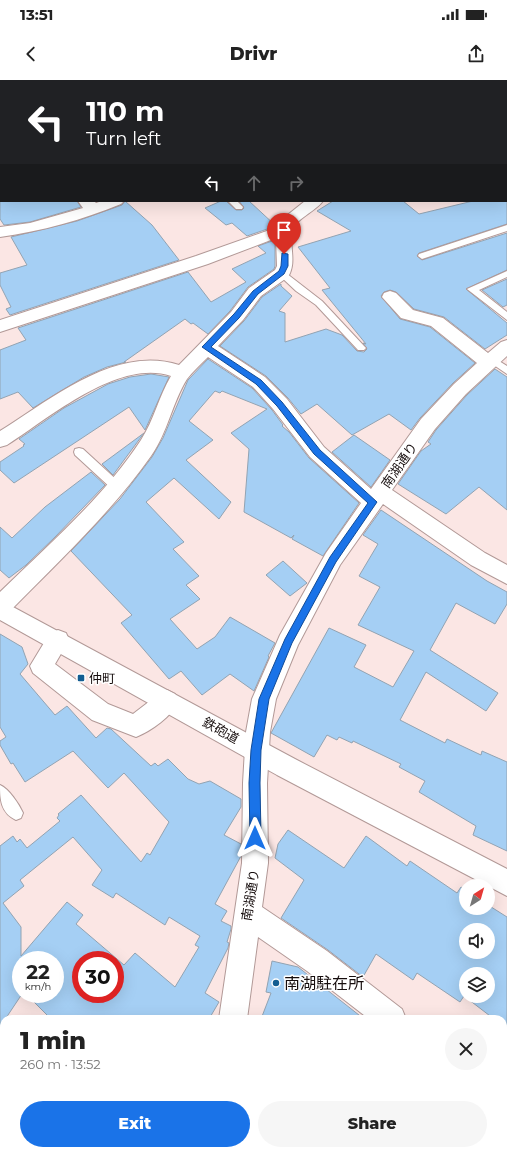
<!DOCTYPE html>
<meta charset="utf-8">
<style>
body{margin:0;font-family:Montserrat,"Noto Sans JP",sans-serif;background:#f6f6f6;color:#222;height:100vh;display:flex;flex-direction:column;font-size:15px;white-space:nowrap}
*{box-sizing:border-box;margin:0}
p{font-size:13px;color:#767676}
.icon{flex:none;width:22px;height:22px;fill:none;stroke:currentColor;stroke-width:2;stroke-linecap:round;stroke-linejoin:round}
.map{position:relative;flex:1;overflow:hidden}
.sheet{position:absolute;left:0px;top:935px;width:507px;height:140px;display:flex;flex-direction:column;background:#fff;border-radius:12px 12px 0 0;box-shadow:0 4px 16px #0002}
.sheet>*{flex:none}
.top-card{position:absolute;left:0px;top:0px;width:507px;height:122px;box-shadow:0 4px 16px #0002;background:#202124;color:#fff;overflow:hidden}
.needle{width:26px;rotate:37deg}
.tools{position:absolute;left:459px;top:799px;display:grid;gap:8px}
.tools a{display:grid;place-items:center;width:36px;height:36px;border-radius:50%;background:#fff;box-shadow:0 4px 16px #0002;font-size:20px}
.speed{position:absolute;left:12px;top:871px;display:flex;gap:8px;font-size:20px;font-weight:700;text-align:center}
.speed>*{display:grid;place-content:center;width:52px;height:52px;border-radius:50%;background:#fff;box-shadow:0 4px 16px #0002;line-height:1}
.speed small{font-size:10px;font-weight:400}
.speed .limit{border:6px solid #d22;background:#fff;color:#111}
.pin{position:absolute;display:grid;place-items:center;width:34px;height:34px;color:#fff;margin:-41px -17px;border-radius:50% 50% 50% 0;rotate:-45deg;box-shadow:0 0 4px #0007}
.pin .icon{rotate:45deg}
.me{position:absolute;width:44px;margin:-22px;rotate:0deg;stroke-linejoin:round;filter:drop-shadow(0 0 3px #0008)}
.turn{display:flex;align-items:center;gap:14px;height:84px;padding:0 20px;font-size:18px}
.turn .icon{width:52px;height:52px;stroke-width:2.5}
.turn b{display:block;font-size:28px;line-height:34px}
.lanes{display:flex;align-items:center;height:38px;padding:0 20px;background:#0003;justify-content:center;gap:20px;direction:ltr}
.lanes .off{opacity:.35}
.round{display:grid;place-items:center;flex:none;width:42px;height:42px;border-radius:21px;background:#f6f6f6}
.summary{display:flex;align-items:center;justify-content:space-between;height:68px;padding:0 20px}
h1{font-size:24px;font-weight:800;line-height:30px}
.action{display:flex;gap:8px;margin-top:auto;padding:8px 20px}
.action a{flex:1;height:46px;border-radius:24px;background:#1a73e8;color:#fff;font-size:16px;font-weight:800;line-height:46px;text-align:center}
.action a+a{background:#f6f6f6;color:#222}
.status{display:flex;justify-content:space-between;align-items:center;height:28px;padding:0 20px;background:#fff;direction:ltr}
.status svg{height:11px;fill:currentColor}
header{display:flex;justify-content:space-between;align-items:center;height:52px;padding:0 20px;background:#fff;font-size:18px;font-weight:800}
.map>svg:first-child{display:block}
.building{fill:#a5cff4;stroke:#92a3b2;fill-rule:evenodd}
.lines{fill:none;stroke-linecap:round;stroke-linejoin:round}
.service-casing{stroke:#b29997;stroke-width:2}
.minor-casing{stroke:#b29997;stroke-width:2}
.tertiary-casing{stroke:#b29997;stroke-width:2}
.service{fill:#fff;fill-rule:evenodd}
.minor{fill:#fff;fill-rule:evenodd}
.tertiary{fill:#fff;fill-rule:evenodd}
.route{fill:#1a73e8;stroke:#114b97}
.poi-dot{fill:#135d91;stroke:#fff;stroke-width:1.5}
.labels{text-anchor:middle;stroke-width:3;stroke-linejoin:round;paint-order:stroke}
.street-label{font-size:13px;fill:#160d0d;stroke:#fff}
.poi-label{font-size:13px;fill:#160d0d;stroke:#fff;text-anchor:start}
.near-poi-label{font-size:16px;fill:#160d0d;stroke:#fff;text-anchor:start}
</style>
<div class="status"><b>13:51</b><svg viewBox="0 0 49 12"><path d="M0 12V9h3v3zM5 12V6h3v6zM10 12V3h3v9zM15 12V0h3v12zM26 1h20v11H26zM47 4h2v5h-2z"/></svg></div>
<header><svg class="icon" aria-label="back" viewBox="0 0 24 24"><path d="M15 5l-7 7 7 7"/></svg>Drivr<svg class="icon" aria-label="share" viewBox="0 0 24 24"><path d="M12 15V3M7 8l5-5 5 5M5 13v7h14v-7"/></svg></header>
<div class="map">
<svg width="507" height="1075" viewBox="0 0 507 1075">
<rect width="100%" height="100%" fill="#fbe6e4"/>
<path class="building" d="M0 121H77L81 127 30 142 4 145 0 139Z
M125 121 152 145 179 180 10 235 6 229 11 227 0 205V193L27 185 11 157 77 141 122 125Z
M221 121H226L236 130H242L244 128 239 121H249L276 146 247 156 232 143 226 145 205 128Z
M333 121H403L419 134 473 121H507V144L419 173 417 176 422 180 507 153V190L466 209 507 243V255L485 269 444 237 414 229 396 212 390 210 384 212 381 216 400 239 430 247 475 283 453 303 420 338 411 350 389 334 352 355 317 324 301 334 288 318 266 296 220 266 244 241 262 217 281 204V206L292 216 279 231 285 233V262L326 249 342 255 357 271 364 272 367 269 363 263 366 264 322 210 330 208 298 167 351 151 317 131Z
M275 160V186L274 189 248 207 230 231 208 254 193 243 191 244 185 239 124 282H126L107 287 84 297 33 328 18 312 0 319V270L26 260 18 248 188 192 211 222 246 202 232 189 266 173 258 166Z
M507 199V225L503 227 482 210Z
M208 279 252 308 272 330 283 345 282 346 289 352 309 378 359 423 323 476 292 459 294 455 291 458 244 432 249 369 231 353 267 329 222 311 220 313 215 311 189 341 213 360 186 380 231 422 219 439 174 398 146 422 184 462 173 469 199 496 186 505 200 519 170 539 197 569 215 557 230 537 275 563 268 576 269 577 254 611 230 594 202 615 181 591 169 599 121 543 132 535 71 471 120 419 152 377 163 358 188 300Z
M495 289 507 297V430L479 407 446 434 398 404 421 371 431 364 428 362 436 350 467 315Z
M151 294 169 297 145 350 129 327 14 403 0 390V382L24 366 23 365 25 364 19 359 64 328 108 304 130 297Z
M144 353 113 395 102 384Z
M354 355 390 380 371 407 332 372Z
M91 392 105 405 55 457 26 485 9 498 0 490V447L12 458 45 427Z
M381 430 487 501 507 512V524L495 544 456 523 430 570 498 613 486 631 426 592 400 640 445 663 447 659 481 675 482 671 507 682V771L473 755 476 746 419 712 425 701 399 687 401 684 353 661 352 663 339 657 337 660 327 655 314 677 271 653 329 548 366 565 354 587 393 607 414 571 358 545 380 507 359 496 378 464 363 455Z
M283 481 307 503 290 516 266 495Z
M0 554 22 567 28 584 20 594 55 635 67 626 96 658 107 648 111 649 151 686 155 683 158 686 168 679 188 699 199 704 210 701 241 719V727L224 755 241 764V776L215 824 227 831 221 841 231 846V849L227 862 229 863 228 868 205 913 219 922 209 939H51L26 914H55V880H21L22 914 0 947V766L13 756 17 762 20 759 27 768 60 741 57 738 59 735 58 734 81 715 141 782 147 773 150 775 169 742 124 693 108 708 73 671 25 702 13 683 11 684 0 665V661L6 657 0 647ZM73 757 102 790 92 805 113 818 116 813 165 845 169 837 200 856 195 865 199 867 175 907 135 873 124 885 76 844 83 835 67 822 21 876V847L3 823 24 806 20 800ZM81 880H115V914H81Z
M288 750 344 788 366 756 407 786 410 781 457 813 461 807 466 810V828H488V825L507 837V949L503 946V939H494L464 916 460 922 417 893 413 900 376 874 363 897 328 870 281 838 304 800 275 778 278 764ZM466 850H488V872H466ZM466 894H488V916H466Z
M272 881 298 887 364 939H261L271 913 266 912Z"/>
<g class="lines">
<defs>
<path id="service" d="M506 110 507 111V117L506 116Z
M228 121H237L243 127 242 129H236Z
M507 145V151L425 178 422 179 418 176 419 174Z
M282 190 322 221 364 266 366 268 364 270H358L316 225 296 211 279 195 277 193Z
M507 191V197L479 210 507 232V240L467 209Z
M491 276 507 286V294L488 281 486 279Z
M79 368 83 369 120 403 121 406 120 409H112L75 375 74 372 75 369Z
M0 705C9 709 19 724 23 733L21 738 16 740C1 733 0 720 0 705Z
M4 996V1015L0 1017V998Z
M101 1071H119L118 1075H100Z"/>
<path id="minor" d="M9 0H24L8 1Z
M40 0H54L39 1Z
M104 0H119L103 1Z
M257 0H272L256 1Z
M329 0H344L328 1Z
M472 0H486L471 1Z
M0 5H1L0 14Z
M0 24H1V32H0Z
M78 121H94L96 123 102 121H124L121 124C82 140 42 151 0 157V147L30 143 83 128Z
M305 121H323C316 131 294 140 292 151 289 167 297 182 288 197L261 216 243 240 218 266 265 297 287 319 324 367 371 409 421 339 454 304 477 283 431 246 401 238 382 217 384 213 390 211 396 213 413 230 443 238 488 273 501 262 507 260V276L466 314 435 349 392 410 485 473 507 485V504L471 485 383 424 340 485 298 565 276 619 270 652 267 703 268 783 262 827 327 871 402 929 406 939H369L307 891 258 857 247 939H219L242 783 243 703 246 652 252 619 280 555 326 473 361 423 310 377 273 329 253 307 208 277C201 284 193 291 187 299 172 323 168 352 151 376 110 434 58 482 8 533L0 535V512C49 464 104 417 141 360 154 340 159 316 171 296 119 278 49 338 7 365L0 367V351C50 320 116 264 179 285L231 232 249 208 275 190 277 186 276 158 208 184 0 252V240L196 176 278 147 285 137Z
M58 550 66 553 69 560 55 584 108 624 133 634 159 614 167 610 175 614 179 621C172 636 151 651 136 657L92 640 33 593 30 586 50 553Z
M503 1022 507 1024V1056L503 1054Z
M201 1071H231V1075H201Z"/>
<path id="tertiary" d="M0 520 295 679 507 789V816L277 695 0 540Z"/>
</defs>
<use href="#service" class="service-casing"/>
<use href="#minor" class="minor-casing"/>
<use href="#tertiary" class="tertiary-casing"/>
<use href="#service" class="service"/>
<use href="#minor" class="minor"/>
<use href="#tertiary" class="tertiary"/>
</g>
<path class="route" d="M282 173 288 174V186L284 194 258 214 239 238 211 267 261 300 282 322 320 370 377 422 336 482 292 563 269 619 261 670 260 703 261 758 259 762 255 764 252 762 250 758 249 703 251 670 259 619 285 559 330 477 368 423 314 374 277 326 256 304 202 267 234 234 253 211 279 191 281 186Z"/>
<g class="poi-dot">
<rect x="77" y="594" width="8" height="8" rx="2"/>
<circle cx="276" cy="903" r="4"/>
</g>
<g class="labels">
<g class="street-label">
<text transform="translate(399 385) rotate(-55)" y="5">南湖通り</text>
<text transform="translate(221 650) rotate(29)" y="5">鉄砲道</text>
<text transform="translate(250 815) rotate(-81)" y="5">南湖通り</text>
</g>
<g class="poi-label">
<text x="89" y="603">仲町</text>
</g>
<g class="near-poi-label">
<text x="284" y="909">南湖駐在所</text>
</g>
</g>
</svg>
<div class="tools">
<a><svg class="needle" viewBox="-14 -14 28 28"><path d="M0-13l5 13h-10z" fill="#e53935"/><path d="M0 13l5-13h-10z" fill="#767676"/></svg></a>
<a><svg class="icon" aria-label="sound" viewBox="0 0 24 24"><path d="M4 9h4l5-4v14l-5-4H4zM17 9q2 3 0 6"/></svg></a>
<a><svg class="icon" aria-label="layers" viewBox="0 0 24 24"><path d="M12 4l9 5-9 5-9-5zM3 14l9 5 9-5"/></svg></a>
</div>
<div class="speed"><div>22<small>km/h</small></div><div class="limit">30</div></div>
<div class="pin" style="left:284px;top:174px;background:#d93025"><svg class="icon" aria-label="arrive" viewBox="0 0 24 24"><path d="M6 21V4h12l-3 4 3 4H6"/></svg></div>
<svg class="me" style="left:255px;top:758px" viewBox="-20 -20 40 40"><path d="M0-17L14 15 0 8-14 15z" fill="#1a73e8" stroke="#fff" stroke-width="4"/></svg>
<div class="top-card">
<div class="turn"><svg class="icon" aria-label="left" viewBox="0 0 24 24"><path d="M17 20v-9H6M10 6l-5 5 5 5"/></svg><div><b>110 m</b>Turn left</div></div>
<div class="lanes"><svg class="icon" aria-label="left" viewBox="0 0 24 24"><path d="M17 20v-9H6M10 6l-5 5 5 5"/></svg><svg class="icon off" aria-label="ahead" viewBox="0 0 24 24"><path d="M12 20V5M6 11l6-6 6 6"/></svg><svg class="icon off" aria-label="right" viewBox="0 0 24 24"><path d="M7 20v-9h11M14 6l5 5-5 5"/></svg></div>
</div>
<section class="sheet">
<div class="summary"><div><h1>1 min</h1><p>260 m · 13:52</p></div><a class="round"><svg class="icon" aria-label="close" viewBox="0 0 24 24"><path d="M6 6l12 12M18 6L6 18"/></svg></a></div>
<div class="action"><a>Exit</a><a>Share</a></div>
</section>
</div>
